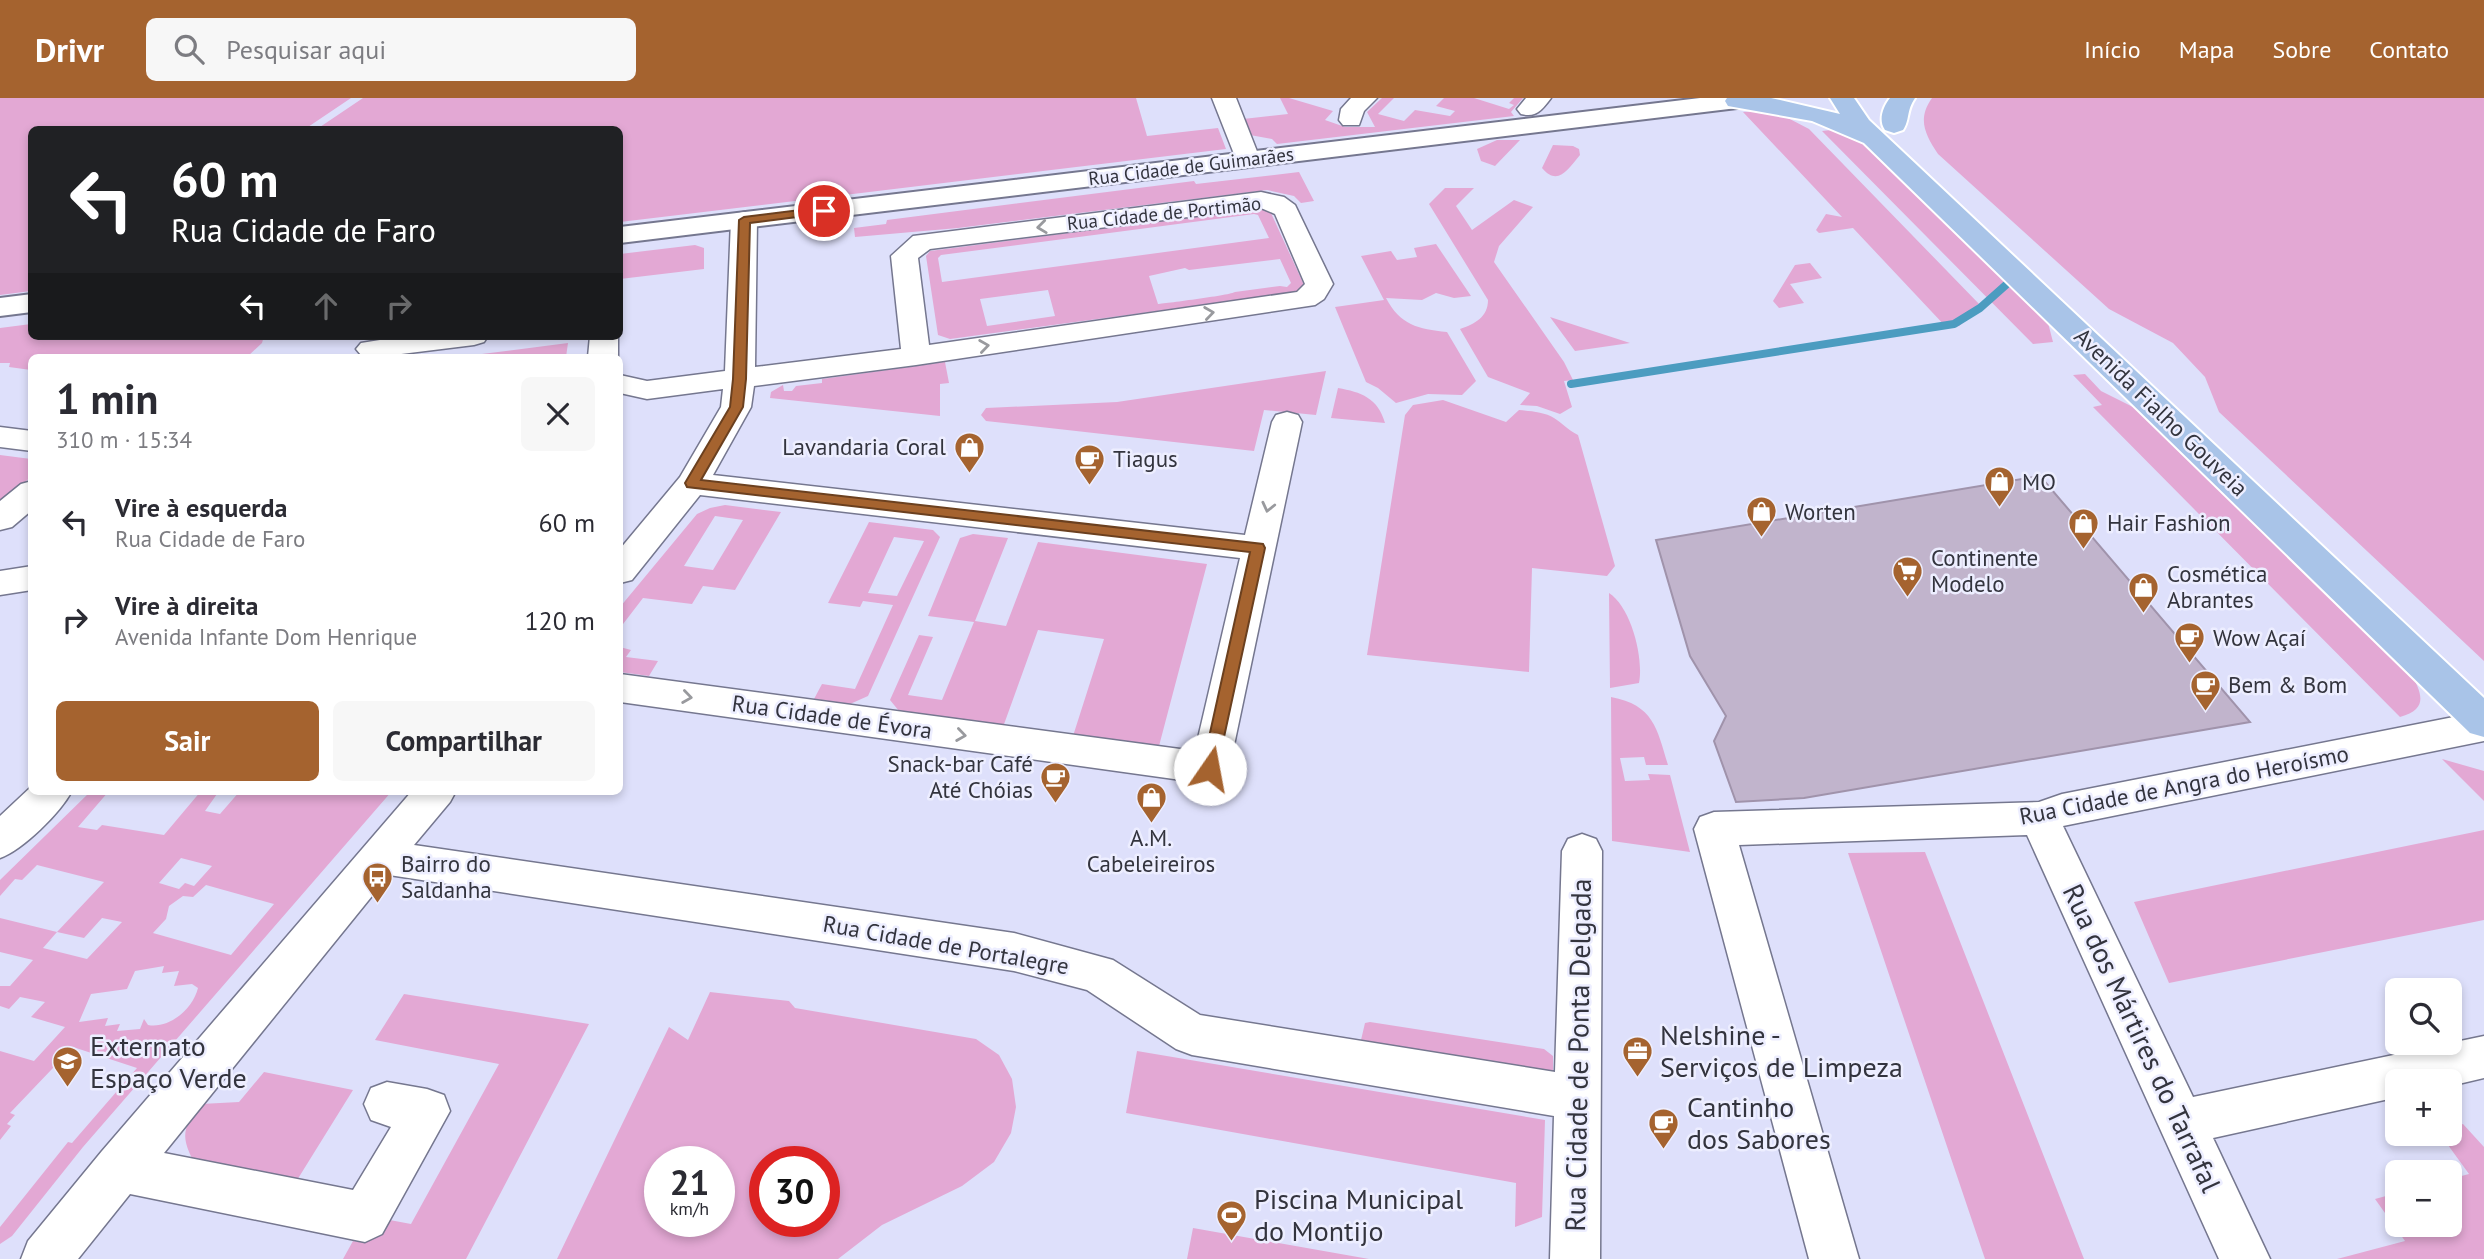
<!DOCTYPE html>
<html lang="pt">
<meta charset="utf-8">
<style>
body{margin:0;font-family:"PT Sans",sans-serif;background:#f7f7f7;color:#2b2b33;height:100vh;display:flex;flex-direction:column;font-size:26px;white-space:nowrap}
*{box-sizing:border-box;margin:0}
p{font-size:23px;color:#7c7c81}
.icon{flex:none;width:38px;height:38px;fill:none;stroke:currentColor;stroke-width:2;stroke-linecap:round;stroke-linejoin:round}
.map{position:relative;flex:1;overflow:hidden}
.details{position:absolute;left:28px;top:256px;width:595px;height:441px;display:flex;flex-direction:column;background:#fff;border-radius:10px;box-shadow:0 4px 10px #0003}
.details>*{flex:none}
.hud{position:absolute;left:28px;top:28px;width:595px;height:214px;border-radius:10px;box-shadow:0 4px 10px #0003;background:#202124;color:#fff;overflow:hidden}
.fabs{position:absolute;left:2385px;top:880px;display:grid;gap:14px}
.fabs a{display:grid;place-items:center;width:77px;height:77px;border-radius:10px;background:#fff;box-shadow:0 4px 10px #0003;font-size:35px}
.speed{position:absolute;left:644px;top:1048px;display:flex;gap:14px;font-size:35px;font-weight:700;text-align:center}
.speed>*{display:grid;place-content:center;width:91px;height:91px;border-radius:50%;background:#fff;box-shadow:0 4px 10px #0003;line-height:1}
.speed small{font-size:18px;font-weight:400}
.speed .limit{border:10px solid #d22;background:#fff;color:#111}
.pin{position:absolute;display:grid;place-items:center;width:60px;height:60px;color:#fff;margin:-30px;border:4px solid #fff;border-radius:50%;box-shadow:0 2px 7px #0007}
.me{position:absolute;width:77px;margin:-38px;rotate:12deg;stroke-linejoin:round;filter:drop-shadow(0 0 5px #0008)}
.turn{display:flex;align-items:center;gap:24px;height:147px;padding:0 28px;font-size:32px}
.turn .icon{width:91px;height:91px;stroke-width:2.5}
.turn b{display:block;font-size:49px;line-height:60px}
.lanes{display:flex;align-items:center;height:66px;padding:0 28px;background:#0003;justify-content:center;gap:35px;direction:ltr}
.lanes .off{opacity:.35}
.round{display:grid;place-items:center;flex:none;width:74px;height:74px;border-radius:10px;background:#f7f7f7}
.head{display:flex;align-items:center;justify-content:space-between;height:119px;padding:0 28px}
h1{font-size:42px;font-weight:700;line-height:52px}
.button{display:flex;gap:14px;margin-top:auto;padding:14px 28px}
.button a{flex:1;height:80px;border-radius:10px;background:#a5632f;color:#fff;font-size:28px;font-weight:700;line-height:80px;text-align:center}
.button a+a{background:#f7f7f7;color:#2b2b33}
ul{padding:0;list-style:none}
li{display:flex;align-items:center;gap:21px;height:98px;padding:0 28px}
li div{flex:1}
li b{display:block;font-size:26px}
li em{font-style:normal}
header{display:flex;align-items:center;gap:42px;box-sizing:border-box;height:98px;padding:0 35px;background:#a5632f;color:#fff}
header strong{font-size:33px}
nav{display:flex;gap:38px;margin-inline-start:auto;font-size:24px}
.search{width:490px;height:63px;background:#f7f7f7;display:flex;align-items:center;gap:18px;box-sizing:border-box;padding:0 24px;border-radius:10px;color:#7c7c81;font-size:26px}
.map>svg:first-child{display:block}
.green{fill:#e3a8d4;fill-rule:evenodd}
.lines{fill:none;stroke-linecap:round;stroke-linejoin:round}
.stream{stroke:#4c9cc0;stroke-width:8}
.building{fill:#c1b4cc;stroke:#a093ab;stroke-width:2}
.minor-casing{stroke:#75778f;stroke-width:3}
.secondary-casing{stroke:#75778f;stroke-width:4}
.primary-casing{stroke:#fff;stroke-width:4}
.minor{fill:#fff;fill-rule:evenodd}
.secondary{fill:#fff;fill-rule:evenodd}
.primary{fill:#a9c4e8;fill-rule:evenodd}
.oneway{stroke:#999a9e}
.route{fill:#a5632f;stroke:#6b401f;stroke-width:2}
.labels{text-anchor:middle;stroke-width:5;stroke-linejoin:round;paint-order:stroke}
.far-street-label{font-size:19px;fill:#33343e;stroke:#edeeff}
.street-label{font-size:23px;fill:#33343e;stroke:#edeeff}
.poi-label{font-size:23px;fill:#33343e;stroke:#edeeff;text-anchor:start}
.near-poi-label{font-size:28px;fill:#33343e;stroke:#edeeff;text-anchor:start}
.near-street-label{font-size:28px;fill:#33343e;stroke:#edeeff}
</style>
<header>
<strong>Drivr</strong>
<div class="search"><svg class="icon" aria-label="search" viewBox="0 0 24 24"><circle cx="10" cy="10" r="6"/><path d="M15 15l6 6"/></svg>Pesquisar aqui</div>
<nav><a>Início</a><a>Mapa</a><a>Sobre</a><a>Contato</a></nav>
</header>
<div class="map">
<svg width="2484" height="1161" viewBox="0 0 2484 1161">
<rect width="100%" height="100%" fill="#dee0fb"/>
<path class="green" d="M0 0H351L305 31 32 32 31 193 0 197Z
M363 0H1136L1147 38 1218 30 1226 51 620 124V32L317 31Z
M1280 0H1289L1333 13 1325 22 1345 29H1375L1367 14 1382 0H1394L1378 16 1404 23 1415 12 1450 18 1455 13 1436 8 1444 0H1474L1509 11 1514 7 1509 5 1514 0H1523L1511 14 1514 18 1277 46 1272 41 1250 37 1243 21 1288 16Z
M1932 0H2484V563L2219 314 2205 279 2173 245 2109 211 1938 56C1925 36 1917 21 1932 0Z
M1757 13 1786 19 1809 31 1982 209 1959 228 1947 230 1853 130 1819 135 1816 132 1826 116 1842 119 1743 14Z
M1840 31 1873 48 2047 221 2053 244 2033 246 1822 33Z
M1497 42H1520L1495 68 1481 63 1477 51Z
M1553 47 1573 48 1579 51 1580 57C1568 71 1558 89 1542 70Z
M1299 74 1314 103 1301 105 1294 98 1267 92 958 130 855 139 854 130 886 126 887 122 1194 83 1196 86Z
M1445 90H1474L1456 108 1472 132 1514 102 1533 109 1499 148 1494 164 1564 264 1573 282 1564 283 1572 309 1560 316 1537 308 1520 307 1530 295 1488 279 1460 231C1475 226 1488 219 1488 202L1429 106Z
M1261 110 1271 115 1304 187 1297 194 950 241 938 237 926 158 930 153ZM1254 116 1258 117 1269 140 942 184 938 160 941 157ZM1280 161 1291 185 1287 189 1280 188 1235 194C1231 197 1168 205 1158 206L1149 178 1185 170 1189 172ZM1048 192 1055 218 987 228 980 201Z
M1436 146 1471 198 1454 200 1436 195 1422 202 1386 200C1400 227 1418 231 1447 234L1476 283 1462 297 1428 296 1396 305 1378 290 1366 284 1335 209 1384 202 1361 158 1391 153 1397 162 1417 159 1414 150Z
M695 147 704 150V171L620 181V156Z
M1810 165 1822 180 1790 186 1804 205 1779 210 1773 203 1795 167Z
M1550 219 1630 245 1575 253Z
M31 226 32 238H264L262 245 247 259H32L31 272 9 269 10 265H0V230Z
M568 245 566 259H458Z
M945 264 949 285 940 286V318L770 300 771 294 783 287 784 293H792L796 288 822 285V281Z
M1326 273 1316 317 1264 312 1254 353 986 323 981 317 986 310 1117 304Z
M2085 276 2101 293 2143 314 2410 574C2422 595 2429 611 2400 619L2093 309 2102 307 2073 277Z
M1338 290C1361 294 1378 300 1385 325L1331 320Z
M1443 302 1506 324 1519 312C1530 313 1545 314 1554 320 1562 325 1568 332 1578 337L1615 468 1607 478 1532 470 1529 574 1367 557 1405 317 1413 307Z
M0 357 31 361V379L4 401H0Z
M725 407 781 414 735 492 703 488 692 506 643 500 620 530V509L697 416 710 410ZM715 418 743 422 713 472 684 468Z
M869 424 933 432 940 439 868 598 850 606 814 601 822 586 855 591 893 507 863 503 860 509 828 505ZM894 439 924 443 897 498 868 495Z
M973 436 1008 440 975 523 1006 528 1038 444 1207 466 1159 648 1073 638 1104 541 1038 532 1003 629 899 613 890 602 919 537 933 539 908 597 942 602 974 524 928 518 960 440Z
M1609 495C1631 509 1644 560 1639 585L1610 590Z
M620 549 631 552 626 559 658 563 649 578 620 574Z
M1611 599C1654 607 1657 631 1668 667H1646L1644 659 1620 660 1625 683 1650 682 1648 676 1670 677 1690 754 1612 743Z
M2442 661 2484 673V703Z
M91 693H109L78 729 97 732 102 727 164 737 201 693 217 696 205 713 220 716 240 693H392L83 1049 12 1138 0 1146V1129L68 1044 72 1045 137 970 73 949 10 1015 15 1017 7 1026 11 1028 0 1042V953L34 963 65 929 31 919 45 904 20 899 9 911 0 908V888H10L33 862 0 854V820L57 834 104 784 37 767 22 782 15 781 0 798V782ZM181 760 212 768 194 788 185 785 179 791 159 785ZM206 787 274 806 231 857 153 835 166 821 169 808 183 798 193 799ZM102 820 122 824 87 861 43 850 57 834 84 840ZM164 868 162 875 179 873 174 888 192 886 198 890C193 911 169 931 148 927L144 921 140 931 117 933 120 926 105 928 108 920 79 924 91 896 127 891 135 873Z
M2484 732V822L2169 885 2134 804Z
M1925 754 2084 1161H1985L1848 755Z
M710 894 789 903 795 910 976 941 999 957 1012 981 1016 1009 1011 1035 994 1064 962 1088 882 1127 838 1161H557L669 929 688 942ZM660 1064H719V1124H660ZM765 1064H824V1124H765Z
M404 896 589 926 466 1161H343L353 1143 365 1145 379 1120 411 1126 499 966 375 942Z
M1370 924 1544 951 1553 958V973L1549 978 1363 946 1361 942 1365 925Z
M1137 953 1545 1022 1542 1119 1515 1129 1516 1085 1126 1015Z
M264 974 353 992 294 1087 194 1064C180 1038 183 1029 201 1006L239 1004Z
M2463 1026 2484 1049V1161H2337L2405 1143 2375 1101 2397 1095 2398 1127H2450V1081L2469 1076 2440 1036H2450V1029Z
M1193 1130 1369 1161H1187Z"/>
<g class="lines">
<path class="stream" d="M1571 286 1954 226 1980 210 2007 186"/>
</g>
<path class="building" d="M2040 378 2250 624 1804 700 1736 704 1714 643 1726 618 1690 558 1656 442Z"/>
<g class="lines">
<defs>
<path id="minor" d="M1212 0H1236L1260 61 1257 66 1248 68 1239 66 1236 61Z
M1351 0H1377L1364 13 1359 27H1343L1339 22 1341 11Z
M1526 0H1551C1542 12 1536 20 1521 16L1517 11Z
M1261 94 1284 99 1295 107 1333 186 1324 201 1315 207 916 267 754 288 751 309 713 377 1245 437 1272 324 1276 317 1287 314 1298 317 1302 324 1229 671 1224 682 1210 686 620 604V576L1195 653 1240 460 700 397 632 482 620 485V451L680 379 721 309 723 291 647 301 620 295V277L647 283 725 273 731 122 735 116 744 114 753 116 757 122 755 269 901 251 891 158 913 138ZM1261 110 1275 116 1305 186 1297 194 929 247 918 160 930 151Z
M405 238H488L484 244 474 247 377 259 361 257 356 251 361 245Z
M590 238H618V259H588Z
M0 329 32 333V353L0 349Z
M32 383V412L12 429 0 432V403L21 386Z
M32 468V492L0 497V473Z
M2484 613V643L2063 728 2193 999 2484 938V980L2450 988V984H2398V999L2213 1040 2270 1161H2219L2027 737 1739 747 1859 1161H1809L1694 731 1700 719 1714 714 2039 704 2062 696Z
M32 688V693H72C60 715 23 752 0 760V718Z
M412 693H456L450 704 414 747 1014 835 1113 862 1200 917 1555 974 1562 753 1568 741 1582 736 1596 741 1602 753 1600 1161H1550L1554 1018 1192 957 1176 951 1087 892 1014 873 389 777 164 1055 353 1092 391 1029 371 1022 364 1006 371 990 387 984 427 991 444 997 450 1013 382 1136 365 1144 130 1096 78 1161H21L28 1143 102 1053Z"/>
<path id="secondary" d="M1700 0H1774L1771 5 1762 7 620 145V129Z
M32 196V214L0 218V200Z"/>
<path id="primary" d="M1727 0H1771L1840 16 1830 0H1854L1869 22 2484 600V639L2470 635 1864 45 1812 23 1728 8 1725 3Z
M1890 0H1915C1906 13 1910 22 1903 32L1894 35 1885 32C1878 22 1883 9 1890 0Z"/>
</defs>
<use href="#minor" class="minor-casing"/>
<use href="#secondary" class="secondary-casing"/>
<use href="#primary" class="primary-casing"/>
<use href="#minor" class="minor"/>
<use href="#secondary" class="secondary"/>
<use href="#primary" class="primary"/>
</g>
<defs><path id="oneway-chevron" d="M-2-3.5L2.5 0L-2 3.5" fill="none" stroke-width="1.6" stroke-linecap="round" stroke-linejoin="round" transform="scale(1.75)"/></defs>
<g class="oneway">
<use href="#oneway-chevron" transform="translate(1042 129) rotate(173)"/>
<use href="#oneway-chevron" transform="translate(1209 215) rotate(-8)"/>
<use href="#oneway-chevron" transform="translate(984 248) rotate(-8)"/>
<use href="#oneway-chevron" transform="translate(1268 409) rotate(103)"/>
<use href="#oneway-chevron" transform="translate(687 599) rotate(8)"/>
<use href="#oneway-chevron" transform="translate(961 637) rotate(8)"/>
</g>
<path class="route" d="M824 109 830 113 828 115 750 125 746 281 743 309 701 382 1263 446 1265 450 1216 676H1204L1202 671 1250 454 687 389 685 385 730 309 733 281 739 122 744 119Z"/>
<defs>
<symbol id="shop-pin" viewBox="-11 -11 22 30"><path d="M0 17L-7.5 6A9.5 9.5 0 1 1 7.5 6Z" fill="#a5632f" stroke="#edeeff"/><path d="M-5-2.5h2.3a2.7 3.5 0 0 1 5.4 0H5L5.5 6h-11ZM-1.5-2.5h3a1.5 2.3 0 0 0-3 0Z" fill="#fff"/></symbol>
<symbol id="cafe-pin" viewBox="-11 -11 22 30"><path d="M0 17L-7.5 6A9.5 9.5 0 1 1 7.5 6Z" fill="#a5632f" stroke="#edeeff"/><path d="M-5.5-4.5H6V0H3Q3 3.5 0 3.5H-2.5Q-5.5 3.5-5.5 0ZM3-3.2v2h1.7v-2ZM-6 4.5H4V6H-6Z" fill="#fff"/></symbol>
<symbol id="supermarket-pin" viewBox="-11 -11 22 30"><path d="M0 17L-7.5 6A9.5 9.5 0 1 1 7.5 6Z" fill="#a5632f" stroke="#edeeff"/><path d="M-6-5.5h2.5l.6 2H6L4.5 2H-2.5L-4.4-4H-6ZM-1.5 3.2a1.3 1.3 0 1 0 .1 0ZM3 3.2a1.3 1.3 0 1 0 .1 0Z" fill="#fff"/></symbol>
<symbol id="bus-pin" viewBox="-11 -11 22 30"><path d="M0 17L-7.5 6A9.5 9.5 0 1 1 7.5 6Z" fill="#a5632f" stroke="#edeeff"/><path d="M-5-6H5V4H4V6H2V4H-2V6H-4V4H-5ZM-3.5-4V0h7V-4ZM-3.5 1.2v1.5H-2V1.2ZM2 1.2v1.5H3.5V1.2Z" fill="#fff"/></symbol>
<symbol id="office-pin" viewBox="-11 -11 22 30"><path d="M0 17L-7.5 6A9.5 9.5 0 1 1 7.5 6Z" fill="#a5632f" stroke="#edeeff"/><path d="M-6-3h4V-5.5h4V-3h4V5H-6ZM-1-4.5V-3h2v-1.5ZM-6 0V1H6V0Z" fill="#fff"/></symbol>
<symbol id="school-pin" viewBox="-11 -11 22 30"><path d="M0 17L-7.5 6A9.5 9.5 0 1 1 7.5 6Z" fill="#a5632f" stroke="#edeeff"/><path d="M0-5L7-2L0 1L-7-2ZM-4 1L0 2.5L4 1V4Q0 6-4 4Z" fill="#fff"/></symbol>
<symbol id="stadium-pin" viewBox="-11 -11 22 30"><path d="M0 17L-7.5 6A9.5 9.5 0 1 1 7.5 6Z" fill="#a5632f" stroke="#edeeff"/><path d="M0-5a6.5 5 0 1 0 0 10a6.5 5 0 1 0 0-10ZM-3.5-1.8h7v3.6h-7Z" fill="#fff"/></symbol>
</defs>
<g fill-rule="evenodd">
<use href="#shop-pin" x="952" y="332" width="35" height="47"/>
<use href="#cafe-pin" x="1072" y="344" width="35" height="47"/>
<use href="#shop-pin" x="1982" y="366" width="35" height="47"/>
<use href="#shop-pin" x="1744" y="396" width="35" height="47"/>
<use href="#shop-pin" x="2066" y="408" width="35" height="47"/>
<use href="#supermarket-pin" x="1890" y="456" width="35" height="47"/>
<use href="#shop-pin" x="2126" y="472" width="35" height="47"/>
<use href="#cafe-pin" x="2172" y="522" width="35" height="47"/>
<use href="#cafe-pin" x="2188" y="570" width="35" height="47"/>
<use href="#cafe-pin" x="1038" y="662" width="35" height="47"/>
<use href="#shop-pin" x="1134" y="682" width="35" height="47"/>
<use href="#bus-pin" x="360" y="762" width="35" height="47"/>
<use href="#office-pin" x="1620" y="936" width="35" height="47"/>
<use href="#school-pin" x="50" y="946" width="35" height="47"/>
<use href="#cafe-pin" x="1646" y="1008" width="35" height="47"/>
<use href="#stadium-pin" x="1214" y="1100" width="35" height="47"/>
</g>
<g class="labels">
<g class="far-street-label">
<text transform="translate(1191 68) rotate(-7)" y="7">Rua Cidade de Guimarães</text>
<text transform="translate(1164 115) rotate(-6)" y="7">Rua Cidade de Portimão</text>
</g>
<g class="street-label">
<text transform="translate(2161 314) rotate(44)" y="8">Avenida Fialho Gouveia</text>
<text transform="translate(832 619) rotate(8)" y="8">Rua Cidade de Évora</text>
<text transform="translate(2184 687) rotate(-11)" y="8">Rua Cidade de Angra do Heroísmo</text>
<text transform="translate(946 847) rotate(10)" y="8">Rua Cidade de Portalegre</text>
</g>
<g class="poi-label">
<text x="946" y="357" text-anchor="end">Lavandaria Coral</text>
<text x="1113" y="369">Tiagus</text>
<text x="2022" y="392">MO</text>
<text x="1785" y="422">Worten</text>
<text x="2107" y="433">Hair Fashion</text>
<text x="1931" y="468">Continente<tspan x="1931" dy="26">Modelo</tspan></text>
<text x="2167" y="484">Cosmética<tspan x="2167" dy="26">Abrantes</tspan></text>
<text x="2213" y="548">Wow Açaí</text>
<text x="2228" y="595">Bem &amp; Bom</text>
<text x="1033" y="674" text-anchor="end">Snack-bar Café<tspan x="1033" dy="26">Até Chóias</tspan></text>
<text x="1151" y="748" text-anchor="middle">A.M.<tspan x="1151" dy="26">Cabeleireiros</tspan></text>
<text x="401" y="774">Bairro do<tspan x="401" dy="26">Saldanha</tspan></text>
</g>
<g class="near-poi-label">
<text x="1660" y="947">Nelshine -<tspan x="1660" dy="32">Serviços de Limpeza</tspan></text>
<text x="90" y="958">Externato<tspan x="90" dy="32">Espaço Verde</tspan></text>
<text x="1687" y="1019">Cantinho<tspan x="1687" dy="32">dos Sabores</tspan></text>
<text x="1254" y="1111">Piscina Municipal<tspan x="1254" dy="32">do Montijo</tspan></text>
</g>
<g class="near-street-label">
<text transform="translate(2142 940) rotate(65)" y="10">Rua dos Mártires do Tarrafal</text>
<text transform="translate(1578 957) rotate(-89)" y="10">Rua Cidade de Ponta Delgada</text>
</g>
</g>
</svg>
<div class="fabs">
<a><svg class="icon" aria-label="search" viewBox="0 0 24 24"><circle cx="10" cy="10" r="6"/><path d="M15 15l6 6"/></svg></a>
<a>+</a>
<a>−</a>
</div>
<div class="speed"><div>21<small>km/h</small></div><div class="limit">30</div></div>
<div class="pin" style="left:824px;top:113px;background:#d93025"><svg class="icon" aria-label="arrive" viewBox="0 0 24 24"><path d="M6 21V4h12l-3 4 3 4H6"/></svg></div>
<svg class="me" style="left:1210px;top:671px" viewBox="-20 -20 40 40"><circle r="19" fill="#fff"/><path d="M0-13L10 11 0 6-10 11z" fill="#a5632f"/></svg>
<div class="hud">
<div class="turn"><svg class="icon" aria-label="left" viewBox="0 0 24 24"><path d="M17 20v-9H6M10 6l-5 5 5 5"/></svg><div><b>60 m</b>Rua Cidade de Faro</div></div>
<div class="lanes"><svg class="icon" aria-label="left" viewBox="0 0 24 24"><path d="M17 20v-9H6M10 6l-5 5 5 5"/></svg><svg class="icon off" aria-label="ahead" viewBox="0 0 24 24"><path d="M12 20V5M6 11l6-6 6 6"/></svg><svg class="icon off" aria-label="right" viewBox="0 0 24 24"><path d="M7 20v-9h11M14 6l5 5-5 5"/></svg></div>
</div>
<section class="details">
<div class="head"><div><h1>1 min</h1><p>310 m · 15:34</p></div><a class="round"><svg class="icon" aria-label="close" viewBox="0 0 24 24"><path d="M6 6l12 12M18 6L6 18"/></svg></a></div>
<ul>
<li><svg class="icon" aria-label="left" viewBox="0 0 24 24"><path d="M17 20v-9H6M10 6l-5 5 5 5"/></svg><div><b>Vire à esquerda</b><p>Rua Cidade de Faro</p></div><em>60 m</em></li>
<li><svg class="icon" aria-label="right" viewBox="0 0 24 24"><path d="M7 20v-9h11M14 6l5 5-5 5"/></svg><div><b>Vire à direita</b><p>Avenida Infante Dom Henrique</p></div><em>120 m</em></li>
</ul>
<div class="button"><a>Sair</a><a>Compartilhar</a></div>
</section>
</div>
